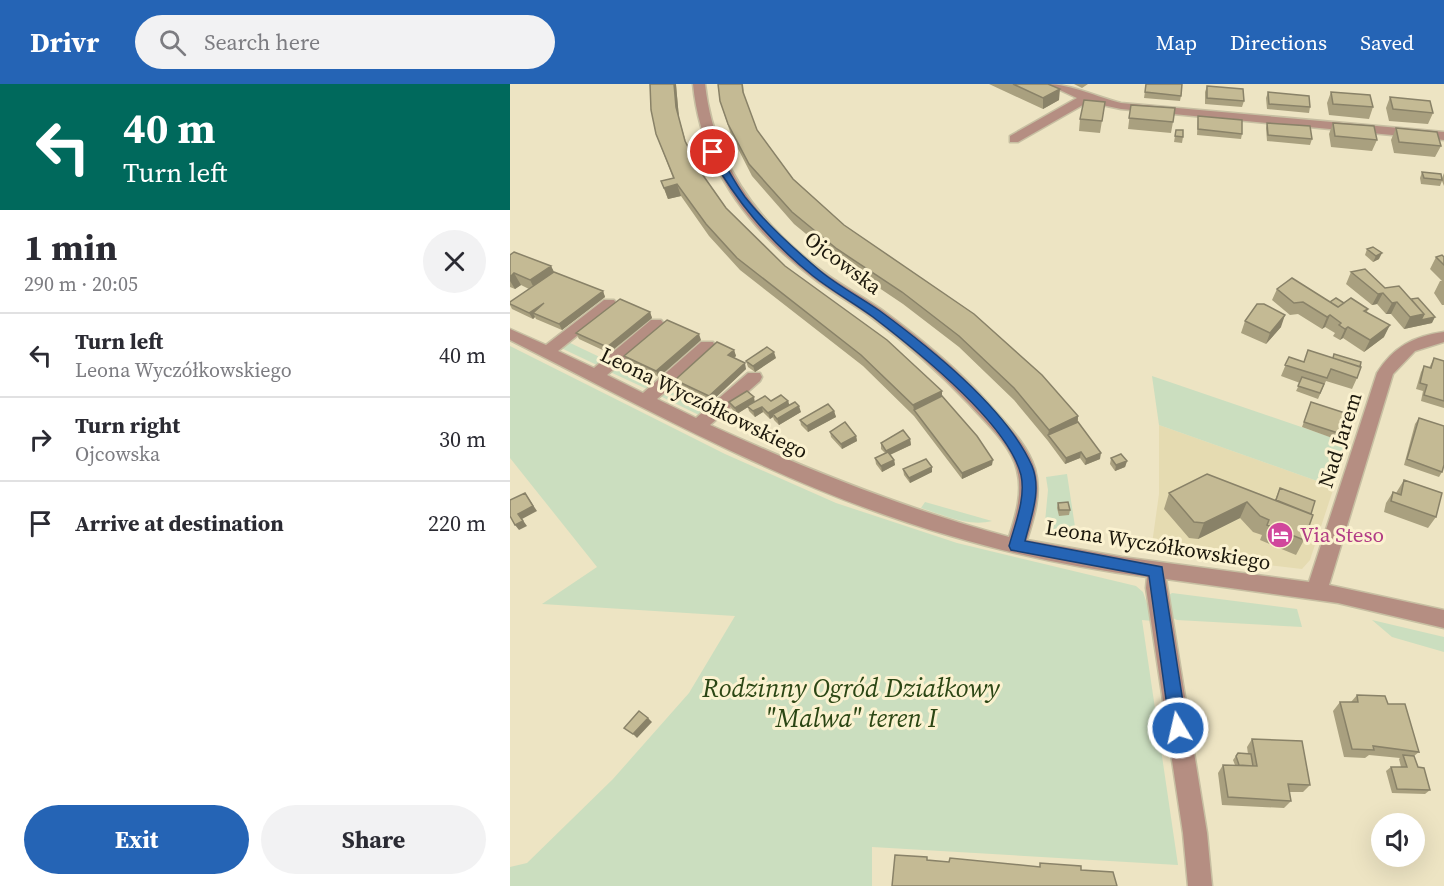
<!DOCTYPE html>
<meta charset="utf-8">
<style>
body{margin:0;font-family:"Source Serif 4",serif;background:#f2f2f3;color:#2b2b33;height:100vh;display:flex;flex-direction:column;font-size:22px;white-space:nowrap}
*{box-sizing:border-box;margin:0}
p{font-size:20px;color:#7c7c81}
.icon{flex:none;width:33px;height:33px;fill:none;stroke:currentColor;stroke-width:2;stroke-linecap:round;stroke-linejoin:round}
.map{position:relative;flex:1;overflow:hidden}
.panel{display:flex;flex-direction:column;background:#fff;width:510px}
.panel>*{flex:none}
.hud{background:#00695c;color:#fff;overflow:hidden}
.fabs{position:absolute;left:861px;top:729px;display:grid;gap:12px}
.fabs a{display:grid;place-items:center;width:54px;height:54px;border-radius:50%;background:#fff;box-shadow:0 6px 24px #0002;font-size:30px}
.pin{position:absolute;display:grid;place-items:center;width:51px;height:51px;color:#fff;margin:-26px;border:3px solid #fff;border-radius:50%;box-shadow:0 2px 6px #0007}
.me{position:absolute;width:66px;margin:-33px;rotate:351deg;stroke-linejoin:round;filter:drop-shadow(0 0 4px #0008)}
.turn{display:flex;align-items:center;gap:21px;height:126px;padding:0 24px;font-size:27px}
.turn .icon{width:78px;height:78px;stroke-width:2.5}
.turn b{display:block;font-size:42px;line-height:51px}
.round{display:grid;place-items:center;flex:none;width:63px;height:63px;border-radius:32px;background:#f2f2f3}
.headline{display:flex;align-items:center;justify-content:space-between;height:102px;padding:0 24px}
h1{font-size:36px;font-weight:700;line-height:45px}
.cta{display:flex;gap:12px;margin-top:auto;padding:12px 24px}
.cta a{flex:1;height:69px;border-radius:36px;background:#2564b5;color:#fff;font-size:24px;font-weight:700;line-height:69px;text-align:center}
.cta a+a{background:#f2f2f3;color:#2b2b33}
ul{padding:0;list-style:none}
li{display:flex;align-items:center;gap:18px;height:84px;padding:0 24px;border-top:2px solid #e1e1e2}
li div{flex:1}
li b{display:block;font-size:22px}
li em{font-style:normal}
header{display:flex;align-items:center;gap:36px;box-sizing:border-box;height:84px;padding:0 30px;background:#2564b5;color:#fff}
header strong{font-size:28px}
nav{display:flex;gap:33px;margin-inline-start:auto;font-size:21px}
.search{width:420px;height:54px;background:#f2f2f3;display:flex;align-items:center;gap:15px;box-sizing:border-box;padding:0 21px;border-radius:33px;color:#7c7c81;font-size:22px}
main{display:flex;flex:1;min-height:0}
.map>svg:first-child{display:block}
.built{fill:#e5dbb1}
.green{fill:#cbdebf}
.lines{fill:none;stroke-linecap:round;stroke-linejoin:round}
.minor-casing{stroke:#c7bfa2;stroke-width:3}
.minor{fill:#b58e82;fill-rule:evenodd}
.wall{fill:#a9a07f}
.shaded-wall{fill:#898268}
.building{fill:#c4ba94;stroke:#898268;stroke-width:1.5}
.route{fill:#2564b5;stroke:#184176;stroke-width:1.5}
.labels{text-anchor:middle;stroke-width:6;stroke-linejoin:round;paint-order:stroke}
.street-label{font-size:21px;fill:#1b170b;stroke:#fbf2d0}
.hotel-label{font-size:21px;fill:#b23c85;stroke:#fbf2d0;text-anchor:start}
.near-park-label{font-size:26px;font-style:italic;fill:#2b4614;stroke:#fbf2d0}
</style>
<header>
<strong>Drivr</strong>
<div class="search"><svg class="icon" aria-label="search" viewBox="0 0 24 24"><circle cx="10" cy="10" r="6"/><path d="M15 15l6 6"/></svg>Search here</div>
<nav><a>Map</a><a>Directions</a><a>Saved</a></nav>
</header>
<main>
<section class="panel">
<div class="hud">
<div class="turn"><svg class="icon" aria-label="left" viewBox="0 0 24 24"><path d="M17 20v-9H6M10 6l-5 5 5 5"/></svg><div><b>40 m</b>Turn left</div></div>
</div>
<div class="headline"><div><h1>1 min</h1><p>290 m · 20:05</p></div><a class="round"><svg class="icon" aria-label="close" viewBox="0 0 24 24"><path d="M6 6l12 12M18 6L6 18"/></svg></a></div>
<ul>
<li><svg class="icon" aria-label="left" viewBox="0 0 24 24"><path d="M17 20v-9H6M10 6l-5 5 5 5"/></svg><div><b>Turn left</b><p>Leona Wyczółkowskiego</p></div><em>40 m</em></li>
<li><svg class="icon" aria-label="right" viewBox="0 0 24 24"><path d="M7 20v-9h11M14 6l5 5-5 5"/></svg><div><b>Turn right</b><p>Ojcowska</p></div><em>30 m</em></li>
<li><svg class="icon" aria-label="arrive" viewBox="0 0 24 24"><path d="M6 21V4h12l-3 4 3 4H6"/></svg><div><b>Arrive at destination</b></div><em>220 m</em></li>
</ul>
<div class="cta"><a>Exit</a><a>Share</a></div>
</section>
<div class="map">
<svg width="934" height="802" viewBox="0 0 934 802">
<rect width="100%" height="100%" fill="#ede4c3"/>
<path class="built" d="M649 341 824 403 800 476 792 485 641 467 649 410Z"/>
<path class="green" d="M56 257 96 276 89 282 49 263Z
M0 262 215 370 326 419 447 459 626 502 633 508 643 537 632 536 668 781 362 763V802H0V783L17 779 103 695 179 609 225 532 32 520 87 483 0 374Z
M105 281 146 300 139 306 98 287Z
M642 292 838 359 824 403 649 341Z
M155 305 200 326 193 333 148 311Z
M557 390 567 456 548 451 535 438 538 406 536 393Z
M415 418 482 437C458 443 433 431 411 424Z
M662 509 787 525 792 543 667 536 660 533 659 511Z
M862 536 934 553V568L882 553Z"/>
<g class="lines">
<defs>
<path id="minor" d="M183 0H195C204 83 252 144 319 192 336 204 355 214 372 226 410 254 447 284 478 319 495 339 517 359 525 385 532 409 524 434 517 456L612 473 799 498 867 289C883 263 904 252 934 248V258L905 267 883 290 819 501 934 526V544L828 519 656 495 697 749 702 802H678L673 749 636 504 637 493C570 484 505 471 441 452 286 408 143 328 0 256V245L36 261 94 216H104L106 219 104 222 48 267 84 284 141 236H151L154 240 151 244 97 291 133 309 191 258H203L205 262 203 266 147 315 186 334 238 289H250L252 293 250 297 200 341C298 386 395 425 499 453 506 431 513 408 507 386 501 361 476 339 459 320 429 288 396 259 361 233 343 220 325 210 307 197 241 148 191 84 183 0Z
M537 0C560 0 587 13 611 19L934 48V56L611 25 578 18 508 58H500V52L567 14Z"/>
</defs>
<use href="#minor" class="minor-casing"/>
<use href="#minor" class="minor"/>
</g>
<path class="wall" d="M140 0H166L169 34 176 58 190 87 216 124 275 182 432 307V312L482 381 452 395 404 332 353 282 230 186 199 152 171 112 158 115 151 97 163 94 146 50Z
M208 0H233L234 12 247 46 283 95 334 141 568 332V338L590 375 575 381 570 374 555 380 538 357 504 316 449 263 393 220 329 177 284 140 242 92 221 51 210 17Z
M479 0H538L549 16 533 25Z
M564 0H578L572 4Z
M636 0 671 12 670 17 634 14Z
M697 2 734 17 732 23 695 20V8Z
M758 8 800 23 799 29 757 25 756 14Z
M821 8 863 23 859 35 819 31 817 19Z
M880 13 923 29 918 40 879 37 876 24Z
M595 18 590 49 569 47 570 35Z
M621 21 663 38 661 49 618 45Z
M688 32 732 50 731 55 687 51Z
M757 39 802 55 800 61 757 57 756 44Z
M823 39 867 56 862 67 821 63 819 50Z
M886 44 931 62 925 73 884 69 881 56Z
M666 46 673 53 672 59 664 58Z
M912 88 932 94 934 89V102L932 97 930 102 911 100 910 94Z
M863 163 869 175 863 178 855 171 857 165Z
M0 171 41 182 44 188 93 207 95 213 52 246 26 235 25 233 23 235 2 225 0 221V218L19 205 11 201 5 205 0 203Z
M926 173H934V221H932L924 209 930 197H932L920 185Z
M841 188 875 204 922 239 894 245 881 230H876L867 220 862 221 836 200Z
M767 205 820 218 834 219 858 225 857 228 874 253 854 268 833 254 830 256 823 252 825 249 815 243 812 245 788 230 780 231 762 216Z
M140 228 142 234 99 269 69 255 66 249Z
M735 237 771 243 756 260 731 249Z
M191 256 149 293 117 277 114 272Z
M224 266 226 272 224 274 236 285 201 318 167 302 165 296Z
M798 266 847 294 842 305 816 297 808 315 786 307 790 299 771 292 779 273 794 278Z
M266 274 245 288 238 283 236 277Z
M924 274 934 277V324L911 317 913 307 906 305 911 288 914 282 919 284Z
M245 317H278L279 321 291 328 269 341 264 336 263 333 260 335 253 328 245 333 239 327 238 323 227 330 221 324 219 318Z
M801 318 828 349 825 355 792 343Z
M324 327 326 333 298 348 291 341 290 336Z
M909 334 932 388 929 393 894 381 905 340Z
M320 348 346 352 347 357 332 365 321 353Z
M400 355 401 361 380 371 384 376 385 381 372 388 366 380 365 374 375 369 371 365V359Z
M601 374 617 377 615 383 605 387 600 380Z
M422 383V388L400 399 394 391 393 385Z
M894 396 926 433 918 444 874 428 876 419 883 408 886 409Z
M770 404 794 456 786 471 750 456 752 451 743 448 730 434 688 455 679 454 654 425 659 409 765 416Z
M548 419 560 426 559 431 549 432 547 424Z
M847 611 878 620 909 668 904 672 908 683 920 706 915 710 882 709 876 687 881 683H891L889 675 890 674 859 671 855 674 834 673 823 627 830 618H841Z
M742 655 800 701 793 708H779L781 717 774 724 712 721 708 689 713 681H725L723 676 728 669 738 670 737 663Z"/>
<path class="shaded-wall" d="M164 0H166V1L169 34 166 23Z
M550 5 549 16 533 25V14Z
M167 100 171 112 158 115 154 104Z
M872 169 869 175 863 178 866 172Z
M41 182 47 194 26 208 20 196Z
M4 189 11 201 5 205 0 197V193Z
M93 207 95 213 52 246 49 240Z
M873 209 867 220 862 221 868 210Z
M887 218 881 230H876L882 219Z
M34 219 23 229 25 233 23 235 19 229Z
M140 228 142 234 99 269 97 263Z
M914 230 908 242 894 245 900 233Z
M775 231 771 243 756 260 760 249Z
M820 231 815 243 812 245 817 233Z
M925 233 922 239 908 242 911 236Z
M880 241 874 253 854 268 860 256Z
M838 243 833 254 830 256 835 245Z
M189 250 191 256 149 293 146 287Z
M224 266 226 272 220 277 218 271Z
M264 268 266 274 245 288 243 282Z
M235 279 236 285 201 318 199 312Z
M432 307V318L404 326 403 321Z
M244 313 245 319 237 322 238 323 227 330 225 324Z
M278 317 280 323 263 330V333L260 335 258 329Z
M289 322 291 328 269 341 267 335Z
M252 323 253 328 245 333 243 327Z
M324 327 326 333 298 348 297 342Z
M568 332 567 344 538 351 539 346Z
M346 352 347 357 332 365 331 360Z
M400 355 401 361 377 372 376 367Z
M571 368 570 374 555 380 556 374Z
M591 369 590 375 575 381 576 375Z
M384 376 385 381 372 388 371 382Z
M483 376 482 381 452 395V389Z
M617 377 615 383 605 387 606 381Z
M422 383V388L400 399 399 394Z
M15 409 27 427 12 435 17 442 9 446 5 441Z
M737 418 730 434 688 455 694 439Z
M138 634 142 638 127 654 123 650Z"/>
<path class="building" d="M140 0H164L166 23 175 57 190 87 216 124 275 182 377 256 432 307 403 321 351 271 227 174 196 140 167 100 154 104 151 97 164 94 146 50 141 26Z
M208 0H232L233 8 247 46 283 95 334 141 464 230 532 291 568 332 539 346 504 304 449 252 392 208 327 165 282 128 239 80 218 40 210 17Z
M503 0H538L550 5 533 14Z
M636 0H672L671 12 635 8Z
M697 2 733 5 734 17 697 14Z
M758 8 799 12 800 23 759 20Z
M821 8 860 11 863 23 823 20Z
M880 13 920 17 923 29 883 25Z
M574 16 595 18 592 37 570 35Z
M621 21 665 24 663 38 619 34Z
M688 32 732 36V50L688 45Z
M757 39 800 42 802 55 758 51Z
M823 39 864 42 867 56 825 52Z
M886 44 927 48 931 62 889 58Z
M666 46H673V53L665 52Z
M912 88 931 90 932 96 914 94Z
M863 163 872 169 866 172 857 165Z
M4 168 41 182 20 196 4 189 0 193V171Z
M932 171 934 173V181L926 173Z
M855 185 875 204 889 202 914 230 900 233 887 218 882 219 873 209 868 210 841 188Z
M44 188 93 207 49 240 23 229 34 219 19 229 0 220V218Z
M782 194 828 223 841 214 858 225 854 227 880 241 860 256 838 243 835 245 829 241 831 239 820 231 817 233 793 218 784 219 767 205Z
M826 214 834 219 828 223 820 218Z
M908 214 925 233 911 236 914 230 901 215Z
M110 215 140 228 97 263 66 249Z
M747 220H754L775 231 760 249 735 237Z
M157 236 189 250 146 287 114 272Z
M207 258 224 266 218 271 235 279 199 312 165 296Z
M257 263 264 268 243 282 236 277Z
M798 266 851 283 847 294 821 285 817 294 775 281 779 273 794 278Z
M824 270 851 278 850 283 823 274Z
M924 274 934 277V317L914 311 917 301 910 299 914 282 921 284Z
M792 293 814 300 810 309 788 302Z
M237 307 244 313 225 324 219 318Z
M271 311 278 317 258 329 252 323 243 327 237 322 255 312 261 317Z
M432 312 467 352 483 376 452 389 404 326Z
M285 318 289 322 267 335 263 330Z
M801 318 835 329 828 349 794 338Z
M318 320 324 327 297 342 290 336Z
M909 334 934 342V381L932 388 897 375Z
M335 338 346 352 331 360 320 348Z
M568 338 591 369 576 375 571 368 556 374 538 351Z
M393 346 400 355 376 367 371 359Z
M378 368 384 376 371 382 365 374Z
M611 370 617 377 606 381 601 374Z
M416 375 422 383 399 394 393 385Z
M697 390 803 431 794 456 757 441 759 436 750 432 737 418 694 439 684 438 659 409Z
M894 396 932 409 926 433 881 417 883 408 891 411Z
M770 404 805 417 801 430 766 416Z
M15 409 23 422 8 430 13 437 5 441 0 432V416Z
M558 418 560 426H549L548 419Z
M847 611 875 612 878 620H895L909 668 863 662 864 666 842 665 830 618H848Z
M129 627 138 634 123 650 114 644Z
M742 655 792 657 800 701 778 700 781 717 718 713 713 681 747 682Z
M728 669 741 670 743 682 729 681 726 672Z
M893 671 904 672 908 683 914 684 920 706 887 705 881 683H897Z
M385 771 417 773V776L439 778 440 774 530 783V779L571 782V786L603 788 607 802H382Z"/>
<path class="route" d="M199 66H206C216 81 224 98 235 113 256 140 283 164 309 186 328 202 350 213 370 227 419 263 497 325 522 382 532 406 521 433 515 457L652 483 677 644 674 650 668 652 662 650 660 644 639 492 501 466 499 462C505 440 516 414 511 391 498 339 406 266 363 233 344 219 322 207 303 192 257 155 228 119 198 68Z"/>
<defs>
<symbol id="hotel-disc" viewBox="-11 -11 22 22"><circle r="9.5" fill="#d1479c" stroke="#fbf2d0"/><path d="M-6-4.5h1.5V1H6V5H4.5V3h-9V5H-6ZM-4 0a1.8 1.8 0 1 1 3.6 0ZM.5 0V-2.5h3Q6-2.5 6 0Z" fill="#fff"/></symbol>
</defs>
<g fill-rule="evenodd">
<use href="#hotel-disc" x="755" y="436" width="30" height="30"/>
</g>
<g class="labels">
<g class="street-label">
<text transform="translate(333 179) rotate(37)" y="7">Ojcowska</text>
<text transform="translate(194 319) rotate(26)" y="7">Leona Wyczółkowskiego</text>
<text transform="translate(830 356) rotate(-72)" y="7">Nad Jarem</text>
<text transform="translate(648 461) rotate(9)" y="7">Leona Wyczółkowskiego</text>
</g>
<g class="hotel-label">
<text x="790" y="458">Via Steso</text>
</g>
<g class="near-park-label">
<text x="341" y="613">Rodzinny Ogród Działkowy<tspan x="341" dy="30">"Malwa" teren I</tspan></text>
</g>
</g>
</svg>
<div class="fabs">
<a><svg class="icon" aria-label="sound" viewBox="0 0 24 24"><path d="M4 9h4l5-4v14l-5-4H4zM17 9q2 3 0 6"/></svg></a>
</div>
<div class="pin" style="left:203px;top:68px;background:#d93025"><svg class="icon" aria-label="arrive" viewBox="0 0 24 24"><path d="M6 21V4h12l-3 4 3 4H6"/></svg></div>
<svg class="me" style="left:668px;top:644px" viewBox="-20 -20 40 40"><circle r="17" fill="#2564b5" stroke="#fff" stroke-width="3"/><path d="M0-11L8 9 0 5-8 9z" fill="#fff"/></svg>
</div>
</main>
